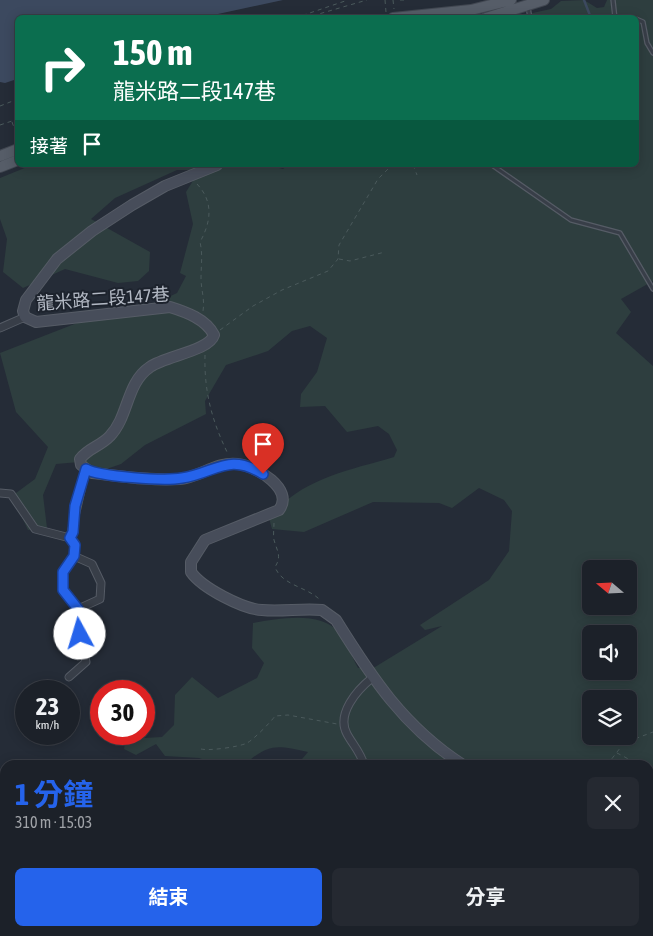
<!DOCTYPE html>
<html lang="zh-TW">
<meta charset="utf-8">
<style>
body{margin:0;font-family:"Asap Condensed","Noto Sans TC",sans-serif;background:#252931;color:#f1f3f6;height:100vh;display:flex;flex-direction:column;font-size:19px;white-space:nowrap}
*{box-sizing:border-box;margin:0}
p{font-size:16px;color:#a0a3a8}
.icon{flex:none;width:28px;height:28px;fill:none;stroke:currentColor;stroke-width:2;stroke-linecap:round;stroke-linejoin:round}
.map{position:relative;flex:1;overflow:hidden}
.side{position:absolute;left:0px;top:760px;width:654px;height:176px;display:flex;flex-direction:column;background:#1c2129;border-radius:15px 15px 0 0;box-shadow:0 2px 12px #0003,0 0 0 1px #3a3e46}
.side>*{flex:none}
.guide{position:absolute;left:15px;top:15px;width:624px;height:152px;border-radius:8px;box-shadow:0 2px 12px #0003,0 0 0 1px #3a3e46;background:#0b6e4f;color:#fff;overflow:hidden}
.needle{width:32px;rotate:289deg}
.tools{position:absolute;left:582px;top:560px;display:grid;gap:10px}
.tools a{display:grid;place-items:center;width:55px;height:55px;border-radius:8px;background:#1c2129;box-shadow:0 2px 12px #0003,0 0 0 1px #3a3e46;font-size:25px}
.speed{position:absolute;left:15px;top:680px;display:flex;gap:10px;font-size:25px;font-weight:700;text-align:center}
.speed>*{display:grid;place-content:center;width:65px;height:65px;border-radius:50%;background:#1c2129;box-shadow:0 2px 12px #0003,0 0 0 1px #3a3e46;line-height:1}
.speed small{font-size:12px;font-weight:400}
.speed .limit{border:8px solid #d22;background:#fff;color:#111}
.pin{position:absolute;display:grid;place-items:center;width:42px;height:42px;color:#fff;margin:-51px -21px;border-radius:50% 50% 50% 0;rotate:-45deg;box-shadow:0 0 5px #0007}
.pin .icon{rotate:45deg}
.me{position:absolute;width:55px;margin:-28px;rotate:354deg;stroke-linejoin:round;filter:drop-shadow(0 0 4px #0008)}
.turn{display:flex;align-items:center;gap:18px;height:105px;padding:0 15px;font-size:22px}
.turn .icon{width:65px;height:65px;stroke-width:2.5}
.turn b{display:block;font-size:35px;line-height:42px}
.then{display:flex;align-items:center;height:48px;padding:0 15px;background:#0003;gap:10px;font-size:19px}
.round{display:grid;place-items:center;flex:none;width:52px;height:52px;border-radius:8px;background:#252931}
.headline{display:flex;align-items:center;justify-content:space-between;height:85px;padding:0 15px}
h1{font-size:30px;font-weight:700;line-height:38px;color:#2563eb}
.cta{display:flex;gap:10px;margin-top:auto;padding:10px 15px}
.cta a{flex:1;height:58px;border-radius:8px;background:#2563eb;color:#fff;font-size:20px;font-weight:700;line-height:58px;text-align:center}
.cta a+a{background:#252931;color:#f1f3f6}
.map>svg:first-child{display:block}
.green{fill:#2e3e3f;fill-rule:evenodd}
.water{fill:#3c495f}
.lines{fill:none;stroke-linecap:round;stroke-linejoin:round}
.stream{stroke:#3c495f;stroke-width:2.5}
.river{stroke:#3c495f;stroke-width:14}
.lane-casing{stroke:#565c66;stroke-width:5.5}
.street-casing{stroke:#565c66;stroke-width:9}
.secondary-casing{stroke:#565c66;stroke-width:12}
.primary-casing{stroke:#414751;stroke-width:12}
.path{stroke:#4b5a5c;stroke-width:1;stroke-dasharray:4 4;stroke-linecap:butt}
.lane{stroke:#383e48;stroke-width:3}
.street{stroke:#383e48;stroke-width:7}
.secondary{stroke:#474d5a;stroke-width:10}
.primary{stroke:#565d68;stroke-width:10}
.route-casing{stroke:#184099;stroke-width:12}
.route{stroke:#2563eb;stroke-width:9}
.labels{text-anchor:middle;stroke-width:4;stroke-linejoin:round;paint-order:stroke}
.street-label{font-size:18px;fill:#b3b9c4;stroke:#1d232d}
</style>
<div class="map">
<svg width="653" height="936" viewBox="0 0 653 936">
<rect width="100%" height="100%" fill="#252c37"/>
<path class="green" d="M584 0 597 8 604 7 607 0H653V281L621 299 631 312 616 333 653 366V936H182L179 931H649V765H297L308 752C276 745 269 743 244 765H220L199 758 165 756 156 744 136 755 124 749 126 739 162 737 174 725 175 695 192 677 218 698 257 678 264 663 252 648 253 623C278 619 321 610 339 633 347 643 352 657 358 668L375 667 442 626 425 630 420 625 489 580 509 551 512 511 504 500 479 488 452 508 439 503 373 502 304 532 272 529 269 518C302 478 347 471 394 457L397 450 389 434 378 426 347 432 325 406 300 407 301 394 317 372 327 338 310 326 292 331 268 351 226 365 205 401 206 414 145 445 121 464 95 473 79 462 56 464 43 495 47 528 28 530 12 496 35 479 48 447 16 412 0 353 77 323 130 315 177 293 186 276 180 273 193 224 186 192 196 176 193 170H177L115 198 91 219 150 252 149 271 138 281 118 283 65 269 23 288 3 272 7 239 0 219V178L32 165H268L283 169 288 165H636V18L514 17 551 9 561 1ZM591 569H629V606H591ZM591 634H629V671H591ZM591 699H629V736H591Z"/>
<path class="water" d="M0 0H283L204 17 18 18 17 79 5 83 0 82Z"/>
<g class="lines">
<path class="stream" d="M584 0 591 18"/>
<path class="river" d="M0 833 5 830
M146 931 148 936"/>
<defs>
<path id="lane" d="M613 0 615 18
M528 7 530 18
M636 19 643 22 647 43 653 53
M492 165 571 220 620 233 653 289"/>
<path id="street" d="M0 328 25 317
M0 493 11 494 35 529 70 538 86 469
M74 556 92 564 101 583 100 599 78 609
M69 677 86 662 77 620 78 609 63 590V572L74 556 75 545 70 538
M364 765C361 753 353 745 347 734 336 714 357 690 372 678
M0 828 5 824
M157 931 158 936
M329 936 330 931"/>
<path id="secondary" d="M217 165 165 186 132 205 92 231 57 259 26 300 23 311 25 317 36 322 170 307C186 312 206 319 214 335 209 351 165 356 150 367 126 383 129 416 110 436 101 446 88 448 80 459L81 465 92 473C120 476 151 481 180 479 200 477 217 461 238 464 256 466 295 489 279 510L205 540 191 562V572C202 588 243 609 262 610 282 612 302 608 322 610L336 620C372 678 404 727 463 765
M528 936 529 931"/>
<path id="primary" d="M393 18 471 10 511 0
M486 18 544 0
M0 156 18 149
M0 167 18 160"/>
</defs>
<use href="#lane" class="lane-casing"/>
<use href="#street" class="street-casing"/>
<use href="#secondary" class="secondary-casing"/>
<use href="#primary" class="primary-casing"/>
<path class="path" d="M385 0 386 12
M393 0 394 9
M400 0H405
M295 18 348 0
M305 18 367 0
M0 106 18 99
M12 122 18 138
M0 125 18 119
M413 165 417 175
M197 184C214 202 211 222 200 242 203 255 201 265 201 278 201 290 205 299 203 311
M339 259 350 261 385 252
M220 330 253 306 282 290 328 271 338 259 339 245 378 179 392 165
M205 355C204 392 212 421 228 454
M274 523C274 528 273 535 274 540 277 551 282 556 275 567 282 586 309 587 321 601
M201 749C209 751 239 747 247 743 253 740 271 722 275 716L288 715 337 724
M617 753 640 765
M607 765 624 743 653 732
M649 770H650
M648 931 649 932"/>
<use href="#lane" class="lane"/>
<use href="#street" class="street"/>
<use href="#secondary" class="secondary"/>
<use href="#primary" class="primary"/>
</g>
<g class="lines">
<defs>
<path id="route" d="M80 634 78 609 63 590V572L74 556 75 545 70 538 73 532 75 506 86 469C100 477 165 481 182 478 216 473 228 452 263 474"/>
</defs>
<use href="#route" class="route-casing"/>
<use href="#route" class="route"/>
</g>
<g class="labels">
<g class="street-label">
<text transform="translate(103 299) rotate(-4)" y="6">龍米路二段147巷</text>
</g>
</g>
</svg>
<div class="tools">
<a><svg class="needle" viewBox="-14 -14 28 28"><path d="M0-13l5 13h-10z" fill="#e53935"/><path d="M0 13l5-13h-10z" fill="#a0a3a8"/></svg></a>
<a><svg class="icon" aria-label="sound" viewBox="0 0 24 24"><path d="M4 9h4l5-4v14l-5-4H4zM17 9q2 3 0 6"/></svg></a>
<a><svg class="icon" aria-label="layers" viewBox="0 0 24 24"><path d="M12 4l9 5-9 5-9-5zM3 14l9 5 9-5"/></svg></a>
</div>
<div class="speed"><div>23<small>km/h</small></div><div class="limit">30</div></div>
<div class="pin" style="left:263px;top:474px;background:#d93025"><svg class="icon" aria-label="arrive" viewBox="0 0 24 24"><path d="M6 21V4h12l-3 4 3 4H6"/></svg></div>
<svg class="me" style="left:80px;top:634px" viewBox="-20 -20 40 40"><circle r="19" fill="#fff"/><path d="M0-13L10 11 0 6-10 11z" fill="#2563eb"/></svg>
<div class="guide">
<div class="turn"><svg class="icon" aria-label="right" viewBox="0 0 24 24"><path d="M7 20v-9h11M14 6l5 5-5 5"/></svg><div><b>150 m</b>龍米路二段147巷</div></div>
<div class="then">接著<svg class="icon" aria-label="arrive" viewBox="0 0 24 24"><path d="M6 21V4h12l-3 4 3 4H6"/></svg></div>
</div>
<section class="side">
<div class="headline"><div><h1>1 分鐘</h1><p>310 m · 15:03</p></div><a class="round"><svg class="icon" aria-label="close" viewBox="0 0 24 24"><path d="M6 6l12 12M18 6L6 18"/></svg></a></div>
<div class="cta"><a>結束</a><a>分享</a></div>
</section>
</div>
